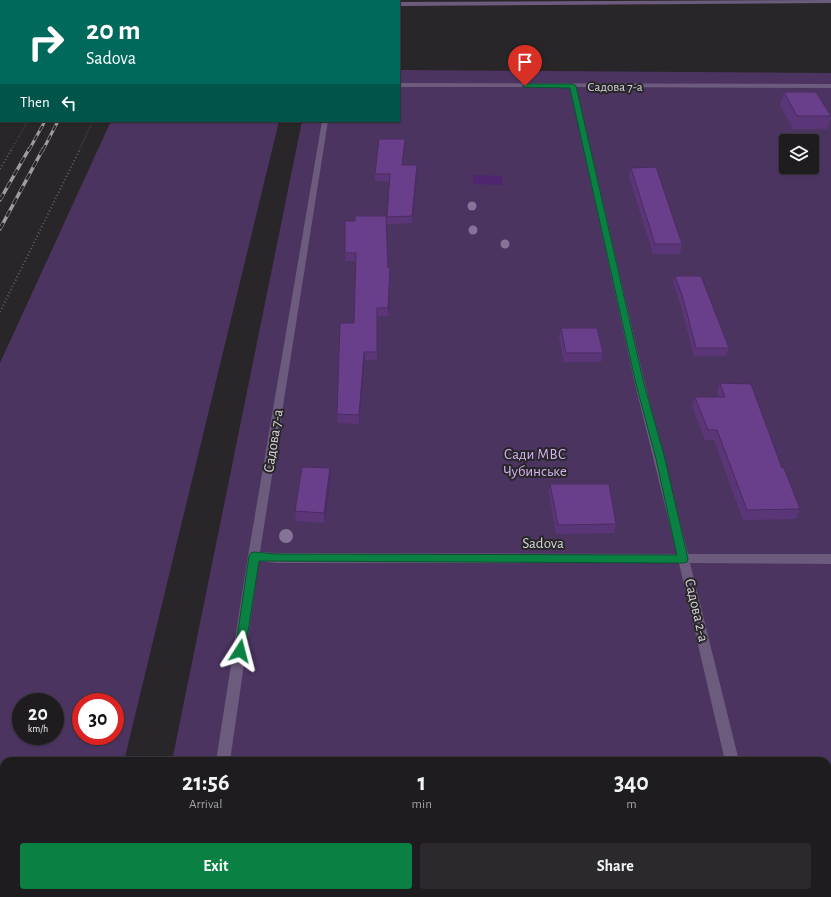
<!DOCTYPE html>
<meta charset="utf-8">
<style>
body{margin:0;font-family:"Alegreya Sans",sans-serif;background:#2b292c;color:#f1f3f6;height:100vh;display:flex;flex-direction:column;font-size:15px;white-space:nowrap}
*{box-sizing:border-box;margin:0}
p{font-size:13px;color:#a1a1a4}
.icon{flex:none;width:22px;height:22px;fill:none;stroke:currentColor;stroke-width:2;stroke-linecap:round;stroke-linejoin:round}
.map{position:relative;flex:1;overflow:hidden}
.drawer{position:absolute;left:0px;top:757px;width:831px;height:140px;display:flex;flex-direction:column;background:#1e1c1f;border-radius:12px 12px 0 0;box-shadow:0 1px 3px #0004,0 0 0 1px #3c3a3d}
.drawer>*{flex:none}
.banner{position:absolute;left:0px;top:0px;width:400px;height:122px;box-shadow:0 1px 3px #0004,0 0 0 1px #3c3a3d;background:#00695c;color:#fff;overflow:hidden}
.tools{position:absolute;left:779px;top:134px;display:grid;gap:8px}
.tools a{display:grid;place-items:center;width:40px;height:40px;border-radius:4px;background:#1e1c1f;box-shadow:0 1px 3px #0004,0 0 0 1px #3c3a3d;font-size:20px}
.speed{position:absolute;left:12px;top:693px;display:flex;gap:8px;font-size:20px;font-weight:700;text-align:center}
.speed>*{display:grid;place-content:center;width:52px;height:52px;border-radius:50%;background:#1e1c1f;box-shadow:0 1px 3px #0004,0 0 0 1px #3c3a3d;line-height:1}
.speed small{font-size:10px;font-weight:400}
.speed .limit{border:6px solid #d22;background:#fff;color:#111}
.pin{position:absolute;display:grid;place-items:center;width:34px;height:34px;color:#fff;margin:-41px -17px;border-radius:50% 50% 50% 0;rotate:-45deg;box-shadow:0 0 4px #0007}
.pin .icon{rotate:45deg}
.me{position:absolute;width:44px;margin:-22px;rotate:9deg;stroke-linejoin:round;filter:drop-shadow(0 0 3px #0008)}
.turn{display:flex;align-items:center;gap:14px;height:84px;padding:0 20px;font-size:18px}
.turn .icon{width:52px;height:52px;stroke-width:2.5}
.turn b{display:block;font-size:28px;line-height:34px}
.then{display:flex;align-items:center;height:38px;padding:0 20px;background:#0003;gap:8px;font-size:15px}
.eta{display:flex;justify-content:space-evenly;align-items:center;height:68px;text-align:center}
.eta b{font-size:24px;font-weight:700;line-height:28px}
.cta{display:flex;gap:8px;margin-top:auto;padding:8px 20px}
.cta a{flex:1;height:46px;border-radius:4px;background:#0b8043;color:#fff;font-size:16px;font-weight:700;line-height:46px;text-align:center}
.cta a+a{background:#2b292c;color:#f1f3f6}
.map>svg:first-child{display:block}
.green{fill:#4c3461;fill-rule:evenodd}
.water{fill:#4f256f}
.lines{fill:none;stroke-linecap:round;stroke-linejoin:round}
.path-far1{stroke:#605e61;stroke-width:1.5;stroke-dasharray:0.5 2;stroke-linecap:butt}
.path{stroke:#605e61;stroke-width:2;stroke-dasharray:1 2.5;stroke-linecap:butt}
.street{fill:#6c5b7d;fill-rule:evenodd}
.rail-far1-casing{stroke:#9e9da0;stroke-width:3}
.rail-casing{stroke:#9e9da0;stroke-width:3.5}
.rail-far1{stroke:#282629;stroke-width:2;stroke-dasharray:5.5;stroke-linecap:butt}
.rail{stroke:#282629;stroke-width:2.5;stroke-dasharray:7;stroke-linecap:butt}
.tree{fill:#867398}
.wall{fill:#5a3678}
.shaded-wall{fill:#4a2c61}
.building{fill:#693f8b;stroke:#4a2c61}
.route{fill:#0b8043;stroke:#07532c}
.labels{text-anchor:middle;stroke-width:4;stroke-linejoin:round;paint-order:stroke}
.far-street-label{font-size:13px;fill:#d6d5d8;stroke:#282629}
.street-label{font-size:15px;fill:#d6d5d8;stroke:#282629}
.park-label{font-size:15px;fill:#d3b2f2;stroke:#282629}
</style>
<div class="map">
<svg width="831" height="897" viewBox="0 0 831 897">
<rect width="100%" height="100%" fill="#282629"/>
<path class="green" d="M399 70 831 73V897H144L145 893H827V761H172L302 121H399ZM786 141H812V167H786Z
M111 121H279L124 761H4V893H92L91 897H0V363ZM21 702H55V736H21ZM81 702H115V736H81Z"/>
<path class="water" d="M473 175 502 176 503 185 473 184Z"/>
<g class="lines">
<path class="path-far1" d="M11 150 28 121
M79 150 93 121"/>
<path class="path" d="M0 169 12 149
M0 312 80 149"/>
<path class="street" d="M831 0V3L399 6V2Z
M399 83 831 84V88L576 87 645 384 688 554H831V564L690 563 739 761H725L679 563H276L259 561 230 761H216L248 556 322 121H328L260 552 276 553 677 554 635 384 570 87H399Z
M196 893H210V897H196Z
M758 893H772L773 897H759Z"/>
<defs>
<path id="rail-far1" d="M29 150 45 121
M43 150 58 121"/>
<path id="rail" d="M0 200 29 149
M0 229 43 149"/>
</defs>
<use href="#rail-far1" class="rail-far1-casing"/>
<use href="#rail" class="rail-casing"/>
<use href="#rail-far1" class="rail-far1"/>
<use href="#rail" class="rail"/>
</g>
<g class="tree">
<circle cx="472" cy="206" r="4.5"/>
<circle cx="473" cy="230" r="4.5"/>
<circle cx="505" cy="244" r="4.5"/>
<circle cx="286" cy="536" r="7"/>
</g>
<path class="wall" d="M784 92 831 116V118L827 129H793L780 105Z
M405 146 403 165H417L413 223 387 224V217L389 181H375V174Z
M631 168 682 244 680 254H653L629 177Z
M345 221 388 268H390L389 316H377V360H365L359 424 338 423 337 414 354 323 356 261H345Z
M675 276 729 348 726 356H694L681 306 673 283Z
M561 328 603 353 601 362H564L559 338Z
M720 383 782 468 800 509 796 519 743 520 714 440H705L692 406 695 397H719L717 392Z
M330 468 331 478 325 523 296 521 295 511Z
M550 484 616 524 614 533 556 534 549 494Z"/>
<path class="shaded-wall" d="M405 139V146L402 171V165Z
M417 165V171L413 223 412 216Z
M390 268V277L389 316 388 308Z
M364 352 365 360 359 424V415Z
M330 468 331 478 325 523 324 513Z"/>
<path class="building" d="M784 92H816L831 116H797Z
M379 139H405L402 165H417L412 216 387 217 390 174H375Z
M656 167 682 244H655L631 168Z
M355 216H386L388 268H390L388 308H377V352H364L359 415 337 414 340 323H354L356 253H345V221H355Z
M675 276H701L729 348H696L683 298Z
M561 328H597L603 353H566Z
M720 383 751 384 782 468H784L800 509 747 510 717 430H708L695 397H725Z
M302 467 330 468 324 513 295 511Z
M550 484H609L616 524 558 525Z"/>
<path class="route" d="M525 84H573L576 86 644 384 665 459 688 559 687 562 683 563 259 561 245 651 244 654 240 656 236 654 235 651 249 556 251 553 254 552 276 554 677 555 656 459 636 384 570 88 523 87V85Z"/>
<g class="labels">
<g class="far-street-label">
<text x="615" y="91">Садова 7-а</text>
</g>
<g class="street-label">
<text transform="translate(273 441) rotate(-81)" y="5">Садова 7-а</text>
<text x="543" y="548">Sadova</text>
<text transform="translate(697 610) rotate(77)" y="5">Садова 2-а</text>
</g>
<g class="park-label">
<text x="535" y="459">Сади МВС<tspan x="535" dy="17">Чубинське</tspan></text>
</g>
</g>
</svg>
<div class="tools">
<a><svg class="icon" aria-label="layers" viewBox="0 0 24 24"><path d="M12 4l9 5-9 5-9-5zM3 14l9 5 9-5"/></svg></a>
</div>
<div class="speed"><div>20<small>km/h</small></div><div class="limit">30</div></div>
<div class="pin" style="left:525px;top:86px;background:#d93025"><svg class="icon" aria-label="arrive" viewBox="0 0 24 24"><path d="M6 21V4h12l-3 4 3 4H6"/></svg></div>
<svg class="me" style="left:240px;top:651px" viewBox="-20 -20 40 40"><path d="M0-17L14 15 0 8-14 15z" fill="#0b8043" stroke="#fff" stroke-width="4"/></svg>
<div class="banner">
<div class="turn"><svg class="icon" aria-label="right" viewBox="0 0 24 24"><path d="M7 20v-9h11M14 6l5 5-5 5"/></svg><div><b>20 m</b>Sadova</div></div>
<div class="then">Then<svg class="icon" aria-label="left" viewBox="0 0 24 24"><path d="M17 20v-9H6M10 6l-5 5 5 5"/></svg></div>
</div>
<section class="drawer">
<div class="eta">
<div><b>21:56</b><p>Arrival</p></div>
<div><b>1</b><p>min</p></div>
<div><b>340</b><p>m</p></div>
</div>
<div class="cta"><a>Exit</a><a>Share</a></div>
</section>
</div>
